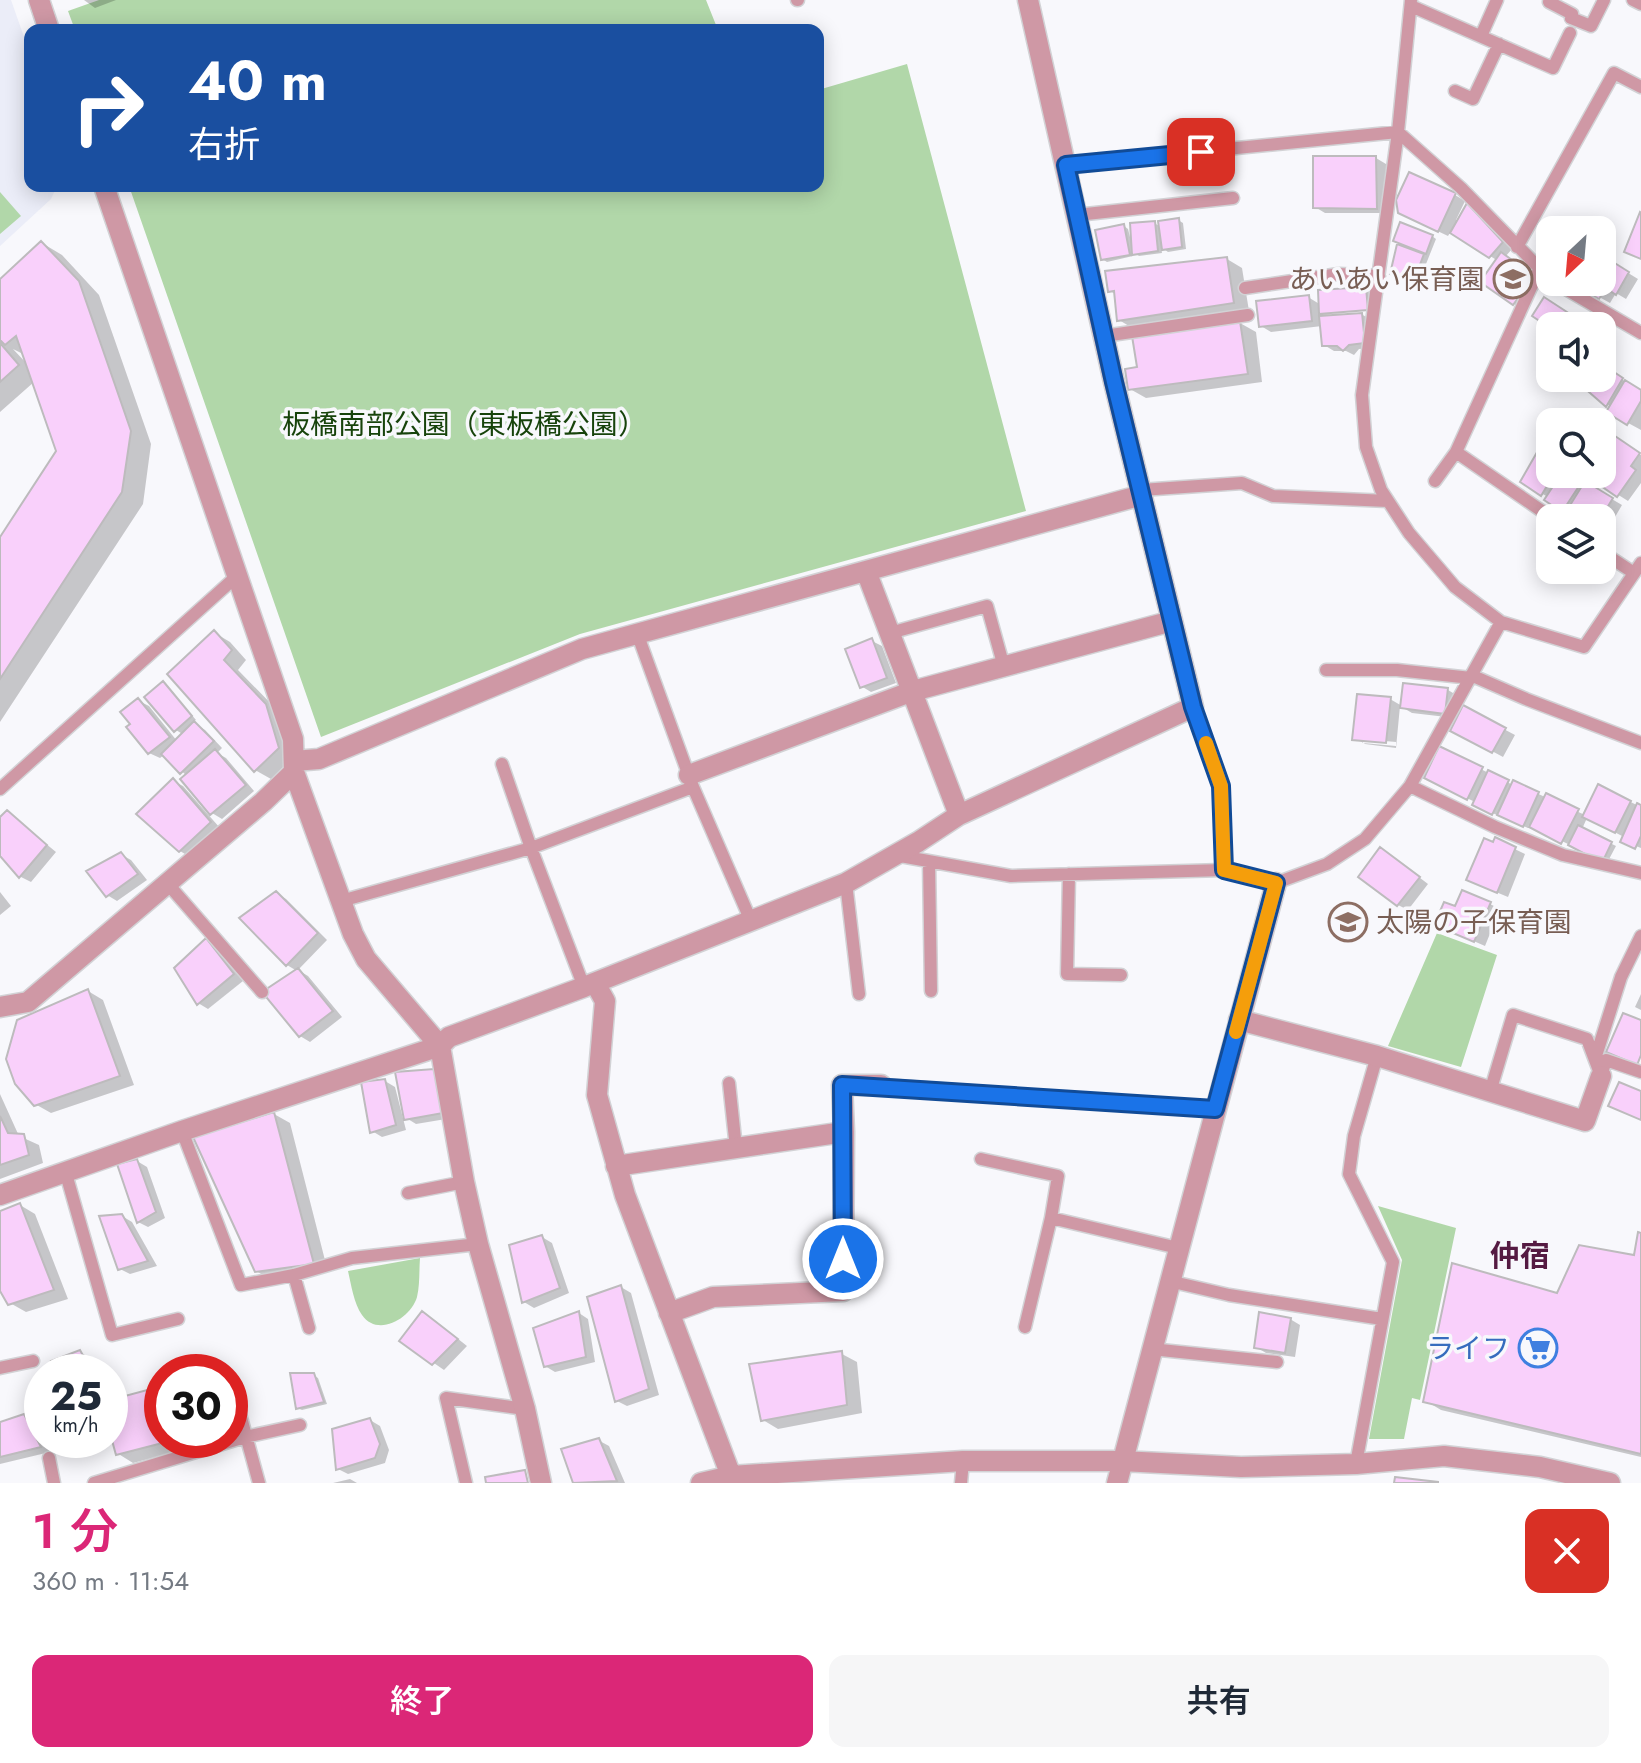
<!DOCTYPE html>
<html lang="ja">
<meta charset="utf-8">
<style>
body{margin:0;font-family:Jost,"Noto Sans JP",sans-serif;background:#f6f6f7;color:#1f2937;height:100vh;display:flex;flex-direction:column;font-size:30px;white-space:nowrap}
*{box-sizing:border-box;margin:0}
p{font-size:26px;color:#747a83}
.icon{flex:none;width:44px;height:44px;fill:none;stroke:currentColor;stroke-width:2;stroke-linecap:round;stroke-linejoin:round}
.map{position:relative;height:1483px;overflow:hidden}
.panel{display:flex;flex-direction:column;background:#fff;flex:1}
.panel>*{flex:none}
.banner{position:absolute;left:24px;top:24px;width:800px;height:168px;border-radius:16px;box-shadow:0 4px 20px #0003;background:#1a4fa0;color:#fff;overflow:hidden}
.needle{width:52px;rotate:206deg}
.buttons{position:absolute;left:1536px;top:216px;display:grid;gap:16px}
.buttons a{display:grid;place-items:center;width:80px;height:80px;border-radius:16px;background:#fff;box-shadow:0 4px 20px #0003;font-size:40px}
.speed{position:absolute;left:24px;top:1354px;display:flex;gap:16px;font-size:40px;font-weight:700;text-align:center}
.speed>*{display:grid;place-content:center;width:104px;height:104px;border-radius:50%;background:#fff;box-shadow:0 4px 20px #0003;line-height:1}
.speed small{font-size:20px;font-weight:400}
.speed .limit{border:12px solid #d22;background:#fff;color:#111}
.pin{position:absolute;display:grid;place-items:center;width:68px;height:68px;color:#fff;margin:-34px;border-radius:16px;box-shadow:0 4px 12px #0006}
.me{position:absolute;width:88px;margin:-44px;rotate:0deg;stroke-linejoin:round;filter:drop-shadow(0 0 6px #0008)}
.turn{display:flex;align-items:center;gap:28px;height:168px;padding:0 32px;font-size:36px}
.turn .icon{width:104px;height:104px;stroke-width:2.5}
.turn b{display:block;font-size:56px;line-height:68px}
.round{display:grid;place-items:center;flex:none;width:84px;height:84px;border-radius:16px;background:#f6f6f7}
.head{display:flex;align-items:center;justify-content:space-between;height:136px;padding:0 32px}
h1{font-size:48px;font-weight:600;line-height:60px;color:#db2777}
.cta{display:flex;gap:16px;margin-top:auto;padding:16px 32px}
.cta a{flex:1;height:92px;border-radius:16px;background:#db2777;color:#fff;font-size:32px;font-weight:600;line-height:92px;text-align:center}
.cta a+a{background:#f6f6f7;color:#1f2937}
.map>svg:first-child{display:block}
.built{fill:#ebedf8}
.green{fill:#b1d7a9}
.shadow{fill:#0003;fill-rule:evenodd}
.building{fill:#f9d0fb;stroke:#bdbbbd;stroke-width:2}
.lines{fill:none;stroke-linecap:round;stroke-linejoin:round}
.service-casing{stroke:#d2d2d5;stroke-width:15}
.minor-casing{stroke:#d2d2d5;stroke-width:23}
.service{stroke:#cf98a5;stroke-width:12}
.minor{stroke:#cf98a5;stroke-width:20}
.route-casing{stroke:#114b97;stroke-width:20}
.route{stroke:#1a73e8;stroke-width:14}
.slow{stroke:#f59e0b;stroke-width:14}
.labels{text-anchor:middle;stroke-width:7;stroke-linejoin:round;paint-order:stroke}
.education-label{font-size:28px;fill:#785e54;stroke:#f8f8fc;text-anchor:end}
.park-label{font-size:28px;fill:#17430b;stroke:#f8f8fc}
.shop-label{font-size:28px;fill:#366cbe;stroke:#f8f8fc;text-anchor:end}
.neighbourhood-label{font-size:30px;font-weight:bold;fill:#551a42;stroke:#f8f8fc}
</style>
<div class="map">
<svg width="1641" height="1483" viewBox="0 0 1641 1483">
<rect width="100%" height="100%" fill="#f8f8fc"/>
<path class="built" d="M0 0H11L30 54V186H57L51 199 0 246Z"/>
<path class="green" d="M99 0H706L718 30H75L68 11Z
M907 64 1026 511 580 634 321 737 129 186H818V90Z
M0 192 21 216 0 234Z
M1437 933 1497 955 1461 1067 1388 1046Z
M1378 1206 1456 1228 1420 1400 1412 1398 1404 1439H1369L1402 1260Z
M420 1258C419 1270 420 1285 417 1297 411 1318 378 1338 362 1315 354 1304 351 1284 348 1271Z"/>
<path class="shadow" d="M84 0H116L95 8Z
M1376 158 1386 164V213H1325L1315 207Z
M1455 195 1465 201 1456 220 1458 222 1467 206 1477 211 1512 249 1505 257 1543 283 1524 309 1514 304 1498 261 1451 231 1448 236 1410 218Z
M1178 220 1183 223 1186 249 1168 252 1161 247 1162 253 1139 256 1133 252V256L1107 262 1102 259 1124 226 1128 229 1131 241 1154 223 1161 227Z
M1432 236 1436 239 1418 284 1392 273 1399 243Z
M42 243 62 255 99 295 151 444 143 504 0 722V541L58 451 34 382 0 412V284ZM13 349 25 355 29 366Z
M1602 257 1638 279 1626 299 1616 293 1610 303 1583 288 1587 282H1602Z
M1227 259 1242 268 1249 311 1134 329 1119 320 1117 295 1110 291Z
M1366 289 1370 292 1371 308 1323 312V316L1359 313 1372 320 1374 348 1359 349 1354 355 1346 351H1334L1324 345 1322 326 1271 332 1261 326 1308 297 1321 305Z
M1544 300 1573 318 1568 326H1551Z
M1240 323 1256 332 1262 382 1146 398 1130 389 1139 369Z
M1606 369 1641 392V430L1608 412 1611 407 1584 385 1588 378H1602Z
M1602 432 1609 437 1602 447Z
M1612 439 1641 455V483L1628 501 1590 477V474H1602V454Z
M1550 446V474H1578L1588 481 1586 484 1622 505 1604 536 1602 518H1573L1546 499 1548 497 1522 482Z
M215 633 230 642 246 660 238 670 282 715 293 757 271 779 255 770Z
M872 641 882 646 896 683 871 692 861 686Z
M167 686 196 720 192 722 205 730 222 748 217 753 226 758 254 791 222 819 212 813 187 776 164 755 160 758 149 753 133 724 139 701 149 706 177 741 184 735 176 730Z
M1448 690 1458 696 1455 718 1412 713 1400 706 1396 748 1365 744 1355 738 1390 699 1402 706ZM1363 739 1396 742V746L1363 743Z
M1464 708 1515 735 1503 757 1453 730Z
M1440 749 1513 785 1514 783 1585 815 1599 787 1641 807V848L1623 841 1624 837 1587 818 1582 829 1616 846 1607 863 1529 825 1528 828 1478 807 1475 802 1436 783Z
M173 781 183 786 220 828 190 857 180 851Z
M7 812 56 852 31 882 21 877 0 853V819Z
M1496 840 1525 854 1508 897 1479 885Z
M120 854 131 860 147 880 117 901 107 895Z
M1390 855 1428 884 1408 910 1398 905Z
M0 892 11 906 0 915Z
M276 893 286 899 327 940 298 970 308 976 342 1017 310 1042 300 1036 297 971 287 965 242 918Z
M1490 904 1500 909 1485 946 1437 925 1457 909Z
M206 941 216 947 243 981 208 1009 198 1003Z
M88 991 103 1000 134 1085 51 1113 35 1104Z
M1641 994V1010L1635 1007Z
M397 1074 452 1118 416 1124 403 1116H406Z
M385 1081 395 1087 406 1130 382 1137 372 1131Z
M0 1094 19 1136 39 1145 43 1163 0 1179Z
M274 1114 290 1123 328 1272 272 1280 256 1271Z
M137 1161 147 1167 165 1218 148 1227 138 1222Z
M20 1205 35 1214 68 1299 26 1312 10 1303 0 1287V1213Z
M122 1216 132 1222 157 1266 130 1274 120 1269Z
M1641 1235V1457L1441 1410 1426 1401 1558 1296 1635 1257Z
M542 1237 552 1243 569 1293 534 1308 524 1302Z
M621 1287 631 1293 659 1395 627 1406 617 1401Z
M579 1313 588 1319 595 1362 555 1372 545 1366Z
M433 1319 467 1346 444 1370 402 1341Z
M1290 1319 1300 1325 1295 1357 1266 1353 1256 1347Z
M80 1352 85 1355 94 1372H58Z
M842 1354 857 1362 862 1413 778 1429 763 1420Z
M313 1375 318 1378 327 1404 302 1410 297 1408Z
M230 1380 246 1434 230 1438Z
M162 1388V1440H222L133 1463 117 1453 110 1425V1402Z
M24 1417 34 1423 50 1452 0 1464V1424Z
M370 1420 380 1426 389 1450 385 1463 348 1474 338 1469Z
M598 1440 609 1446 625 1483H575L564 1450Z
M350 1479 357 1483H333Z"/>
<path class="building" d="M1313 156H1376L1377 209 1313 208Z
M1409 172 1456 193 1438 232 1398 213 1396 200Z
M1467 203 1503 242 1489 258 1450 233Z
M1640 212 1641 213V259L1624 252Z
M1179 218 1182 247 1162 250 1158 221Z
M1155 221 1158 251 1132 255 1130 223Z
M1400 222 1433 235 1426 254 1393 241Z
M1124 224 1130 255 1101 260 1095 230Z
M41 241 79 281 131 431 122 492 0 679V537L56 451 16 336 5 345 0 340V279Z
M1397 244 1424 254 1413 283 1390 274Z
M1501 252 1534 276 1513 305 1480 282Z
M1602 255 1629 272 1616 295 1606 288 1599 299 1581 288 1585 282H1602Z
M1227 257 1234 303 1117 321 1114 291 1108 292 1105 271Z
M1366 287 1368 310 1319 314 1318 290Z
M1309 295 1312 321 1259 327 1256 301Z
M1544 297 1570 314 1562 326 1550 328 1532 316Z
M1362 313 1365 343 1349 345 1343 351 1337 346H1322L1319 316Z
M1240 321 1248 374 1128 390 1125 369 1137 367 1132 336Z
M0 343 19 365 0 382Z
M1605 366 1623 378 1606 407 1581 385 1586 378H1602V370Z
M1625 380 1641 390V401L1627 425 1606 412Z
M1615 436 1640 453 1631 466 1636 470 1617 497 1588 477 1590 474H1602V456Z
M1544 440 1550 444V474H1554L1541 496 1520 482Z
M1561 474H1580L1585 477 1562 512 1544 500Z
M1585 481 1613 498 1601 518H1569L1564 515Z
M214 630 232 650 224 660 266 704 279 748 254 772 167 674Z
M872 638 887 678 860 688 845 649Z
M163 681 192 716 174 732 144 697Z
M1403 683 1448 688 1445 714 1400 708Z
M1357 694 1391 697 1386 743 1352 740Z
M138 698 170 737 148 754 126 727 130 724 120 712Z
M1463 705 1506 728 1492 753 1450 731Z
M194 721 214 741 180 774 161 754Z
M1439 746 1483 767 1467 800 1424 778Z
M215 749 246 785 210 815 180 779Z
M1488 770 1509 780 1492 815 1472 805Z
M173 778 211 822 179 852 136 814Z
M1513 780 1539 792 1523 827 1497 815Z
M1598 784 1631 801 1615 833 1582 817Z
M1546 793 1579 809 1561 844 1529 827Z
M1637 803 1641 805V836L1635 849 1620 842Z
M7 810 47 845 19 878 0 856V817Z
M1578 825 1612 842 1602 863 1568 845Z
M1495 837 1516 847 1497 893 1466 880 1484 838 1493 842Z
M1380 847 1420 877 1397 906 1358 877Z
M121 852 138 874 106 897 86 871Z
M1462 890 1491 902 1474 942 1434 925 1444 902 1455 906Z
M276 891 318 933 286 966 239 918Z
M206 938 234 974 197 1005 174 968Z
M298 968 333 1011 299 1037 262 992Z
M88 989 120 1076 34 1106 15 1084 6 1059 17 1020Z
M1623 1013 1641 1020V1055L1637 1065 1606 1052Z
M434 1069 443 1113 404 1120 395 1072Z
M385 1079 396 1125 370 1133 361 1082Z
M1619 1082 1641 1091V1120L1608 1106Z
M274 1112 314 1264 255 1272 193 1137Z
M0 1116 8 1133 24 1134 29 1155 0 1165Z
M137 1159 156 1212 137 1223 117 1164Z
M20 1203 54 1290 8 1305 0 1291V1211Z
M122 1214 148 1261 118 1270 99 1216Z
M1638 1232 1641 1233V1454L1423 1402 1452 1263 1557 1293 1579 1245 1634 1255Z
M542 1235 560 1288 522 1303 509 1245Z
M621 1285 649 1389 615 1402 587 1297Z
M422 1311 458 1339 432 1365 399 1341Z
M579 1311 586 1357 544 1367 533 1328Z
M1259 1312 1291 1318 1285 1353 1254 1348Z
M80 1350 92 1372H56L51 1361Z
M842 1351 847 1405 761 1421 749 1364Z
M290 1373H314L324 1402 296 1409Z
M162 1386V1440H174L116 1455 110 1433V1400Z
M24 1414 41 1447 0 1457V1422Z
M370 1418 380 1444 375 1458 336 1470 332 1429Z
M599 1438 617 1481 573 1483 561 1449Z
M525 1470 528 1483H486L485 1477Z
M1395 1477 1438 1482V1483H1394Z"/>
<g class="lines">
<defs>
<path id="service" d="M797 0H798
M1411 0 1398 132 1362 395 1366 447 1381 490 1409 533 1455 587 1501 622 1584 647 1641 563
M1550 0 1549 2 1572 14 1571 18 1591 26 1604 0
M1633 0 1641 4
M1411 6 1553 68 1570 33
M1481 36 1497 0
M1455 91 1473 99 1499 44
M1066 165 1398 132 1461 188 1550 279
M1077 215 1233 198
M1517 247 1614 73 1641 87
M1554 282 1641 333
M1245 288 1339 274 1379 276
M1104 336 1248 315
M1456 452 1552 518
M1435 481 1456 452 1539 270
M1141 490 1242 483 1273 496 1388 501
M1602 552 1634 573
M637 633 693 787 751 921
M890 633 987 606 1004 667
M1326 670H1397L1471 678
M1473 676 1526 699 1641 743
M1193 707 1221 786 1224 870
M502 764 531 848 584 987
M1410 786 1495 827 1563 855 1641 873
M0 789 238 575
M895 855 1011 876 1224 870 1276 883 1327 864 1365 839 1410 786 1501 622
M929 861 931 991
M1069 874 1067 974 1121 975
M167 883 262 992
M846 883 859 994
M341 901 531 848 693 787
M1595 1059 1621 977 1641 936
M1601 1076 1606 1060 1641 1072
M729 1083 736 1148
M881 1085 1215 1109
M1490 1092 1513 1015 1587 1039 1601 1076
M182 1131 241 1285 294 1275 352 1258 478 1244
M981 1159 1058 1176 1051 1218
M66 1174 112 1335 178 1319
M408 1193 464 1182
M294 1275 309 1328
M1169 1281 1229 1295 1382 1319
M1025 1327 1051 1218 1178 1248
M1151 1349 1277 1362
M0 1368 33 1361
M232 1385 259 1483
M49 1458 54 1483
M1356 1464 1393 1262 1349 1174 1354 1136 1377 1056
M94 1483 245 1437 300 1425
M466 1483 446 1398 525 1409
M961 1483 963 1461"/>
<path id="minor" d="M39 0 49 30
M866 571 959 815
M294 761 319 759 582 649 1142 495
M294 772 353 934 366 959 440 1046 464 1182 478 1244 525 1409 541 1483
M689 775 913 691 1172 621
M595 983 605 1001 597 1095 625 1195 731 1476
M0 1007 28 1002 263 802 294 772 293 739 104 186
M1239 1020 1377 1056 1585 1121 1601 1076
M844 1132 842 1085H881
M616 1166 844 1132 843 1291 713 1297 669 1313
M0 1195 182 1131 440 1046 449 1037 584 987 846 883 918 842 959 815 1193 707 1114 382 1028 0
M701 1483 731 1476 963 1461H1121L1241 1467 1356 1464 1444 1456 1540 1467 1610 1483
M1117 1483 1276 883"/>
</defs>
<use href="#service" class="service-casing"/>
<use href="#minor" class="minor-casing"/>
<use href="#service" class="service"/>
<use href="#minor" class="minor"/>
</g>
<g class="lines">
<defs>
<path id="route" d="M843 1259 842 1085 1215 1109 1276 883 1224 870 1221 786 1193 707 1114 382 1066 165 1201 152"/>
</defs>
<use href="#route" class="route-casing"/>
<use href="#route" class="route"/>
<path class="slow" d="M1206 743 1221 786 1224 870 1276 883 1236 1032"/>
</g>
<defs>
<symbol id="school-ring" viewBox="-11 -11 22 22"><circle r="9.5" fill="#f8f8fc" stroke="#8d6e63" stroke-width="1.5"/><path d="M0-5L7-2L0 1L-7-2ZM-4 1L0 2.5L4 1V4Q0 6-4 4Z" fill="#8d6e63"/></symbol>
<symbol id="supermarket-ring" viewBox="-11 -11 22 22"><circle r="9.5" fill="#f8f8fc" stroke="#3f7fe0" stroke-width="1.5"/><path d="M-6-5.5h2.5l.6 2H6L4.5 2H-2.5L-4.4-4H-6ZM-1.5 3.2a1.3 1.3 0 1 0 .1 0ZM3 3.2a1.3 1.3 0 1 0 .1 0Z" fill="#3f7fe0"/></symbol>
</defs>
<g fill-rule="evenodd">
<use href="#school-ring" x="1491" y="257" width="44" height="44"/>
<use href="#school-ring" x="1326" y="900" width="44" height="44"/>
<use href="#supermarket-ring" x="1516" y="1326" width="44" height="44"/>
</g>
<g class="labels">
<g class="education-label">
<text x="1485" y="289">あいあい保育園</text>
<text x="1376" y="932" text-anchor="start">太陽の子保育園</text>
</g>
<g class="park-label">
<text x="464" y="434">板橋南部公園（東板橋公園）</text>
</g>
<g class="shop-label">
<text x="1510" y="1358">ライフ</text>
</g>
<g class="neighbourhood-label">
<text x="1520" y="1266">仲宿</text>
</g>
</g>
</svg>
<div class="buttons">
<a><svg class="needle" viewBox="-14 -14 28 28"><path d="M0-13l5 13h-10z" fill="#e53935"/><path d="M0 13l5-13h-10z" fill="#747a83"/></svg></a>
<a><svg class="icon" aria-label="sound" viewBox="0 0 24 24"><path d="M4 9h4l5-4v14l-5-4H4zM17 9q2 3 0 6"/></svg></a>
<a><svg class="icon" aria-label="search" viewBox="0 0 24 24"><circle cx="10" cy="10" r="6"/><path d="M15 15l6 6"/></svg></a>
<a><svg class="icon" aria-label="layers" viewBox="0 0 24 24"><path d="M12 4l9 5-9 5-9-5zM3 14l9 5 9-5"/></svg></a>
</div>
<div class="speed"><div>25<small>km/h</small></div><div class="limit">30</div></div>
<div class="pin" style="left:1201px;top:152px;background:#d93025"><svg class="icon" aria-label="arrive" viewBox="0 0 24 24"><path d="M6 21V4h12l-3 4 3 4H6"/></svg></div>
<svg class="me" style="left:843px;top:1259px" viewBox="-20 -20 40 40"><circle r="17" fill="#1a73e8" stroke="#fff" stroke-width="3"/><path d="M0-11L8 9 0 5-8 9z" fill="#fff"/></svg>
<div class="banner">
<div class="turn"><svg class="icon" aria-label="right" viewBox="0 0 24 24"><path d="M7 20v-9h11M14 6l5 5-5 5"/></svg><div><b>40 m</b>右折</div></div>
</div>
</div>
<section class="panel">
<div class="head"><div><h1>1 分</h1><p>360 m · 11:54</p></div><a class="round" style="background:#d93025;color:#fff"><svg class="icon" aria-label="close" viewBox="0 0 24 24"><path d="M6 6l12 12M18 6L6 18"/></svg></a></div>
<div class="cta"><a>終了</a><a>共有</a></div>
</section>
